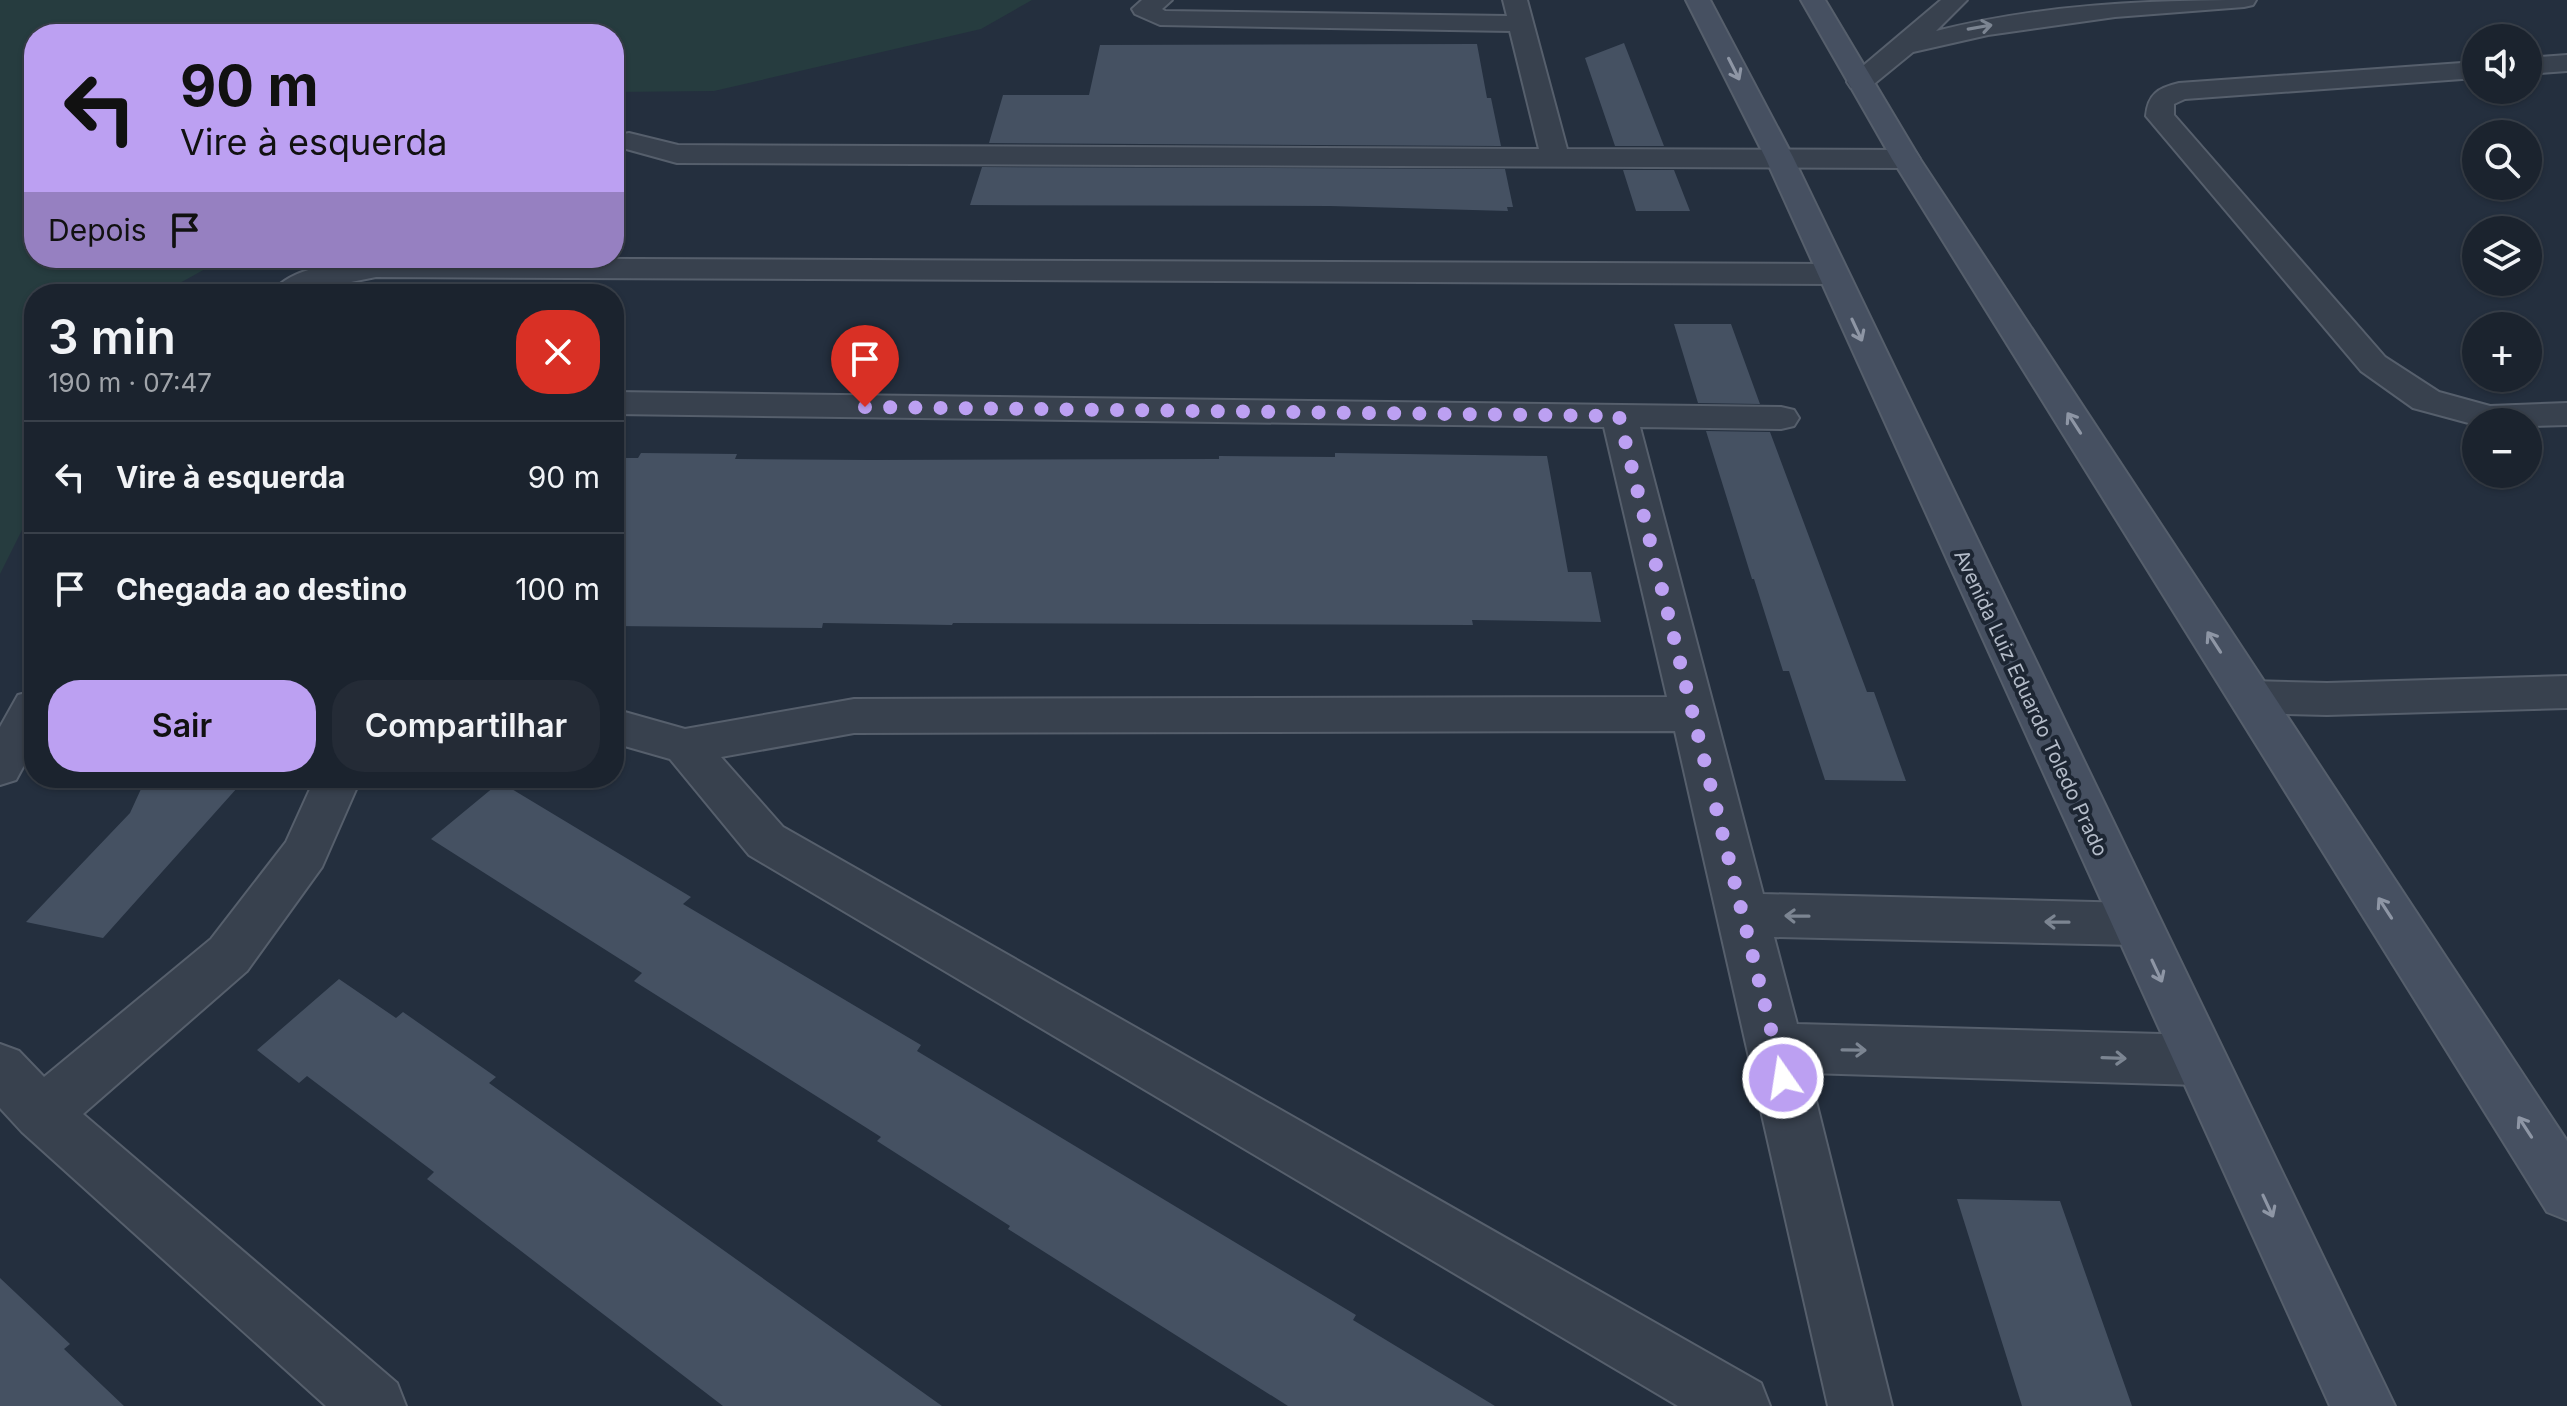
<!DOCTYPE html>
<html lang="pt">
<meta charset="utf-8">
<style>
body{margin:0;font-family:Inter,sans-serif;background:#242b36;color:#f1f3f6;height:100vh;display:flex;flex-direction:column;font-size:30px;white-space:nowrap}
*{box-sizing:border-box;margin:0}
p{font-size:26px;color:#a0a4aa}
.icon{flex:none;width:44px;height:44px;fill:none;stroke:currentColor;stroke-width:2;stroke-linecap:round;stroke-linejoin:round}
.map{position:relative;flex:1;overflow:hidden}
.details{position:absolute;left:24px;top:284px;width:600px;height:504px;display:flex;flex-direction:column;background:#1b232e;border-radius:32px;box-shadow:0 2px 6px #0004,0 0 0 2px #39404a}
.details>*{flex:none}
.guide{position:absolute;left:24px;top:24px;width:600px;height:244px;border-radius:32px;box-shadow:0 2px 6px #0004,0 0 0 2px #39404a;background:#bca0f2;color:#111;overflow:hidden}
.tools{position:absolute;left:2462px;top:24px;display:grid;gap:16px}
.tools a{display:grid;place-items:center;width:80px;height:80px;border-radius:50%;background:#1b232e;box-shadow:0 2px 6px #0004,0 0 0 2px #39404a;font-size:40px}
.pin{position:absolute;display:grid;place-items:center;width:68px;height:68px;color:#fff;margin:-82px -34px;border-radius:50% 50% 50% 0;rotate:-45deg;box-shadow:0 0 8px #0007}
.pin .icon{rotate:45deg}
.me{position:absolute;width:88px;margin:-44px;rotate:347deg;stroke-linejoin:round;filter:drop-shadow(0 0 6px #0008)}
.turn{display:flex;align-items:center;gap:28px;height:168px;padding:0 24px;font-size:36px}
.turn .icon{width:104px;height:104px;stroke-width:2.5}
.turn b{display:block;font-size:56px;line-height:68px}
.then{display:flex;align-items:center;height:76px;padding:0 24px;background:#0003;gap:16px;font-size:30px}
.round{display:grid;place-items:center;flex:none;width:84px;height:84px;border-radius:32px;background:#242b36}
.overview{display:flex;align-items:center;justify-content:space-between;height:136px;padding:0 24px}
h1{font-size:48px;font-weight:600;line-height:60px}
.primary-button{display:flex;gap:16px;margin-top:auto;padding:16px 24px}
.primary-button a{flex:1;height:92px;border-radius:32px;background:#bca0f2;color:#111;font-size:32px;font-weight:600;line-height:92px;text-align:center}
.primary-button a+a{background:#242b36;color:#f1f3f6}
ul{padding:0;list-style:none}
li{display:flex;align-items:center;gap:24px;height:112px;padding:0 24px;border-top:2px solid #39404a}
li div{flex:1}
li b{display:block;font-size:30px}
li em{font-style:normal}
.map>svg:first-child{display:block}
.green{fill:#263c3f}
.building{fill:#455162}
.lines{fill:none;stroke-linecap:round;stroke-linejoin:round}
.street-casing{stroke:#565f6c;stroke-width:4}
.secondary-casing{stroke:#565f6c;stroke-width:4}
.street{fill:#38414e;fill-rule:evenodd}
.secondary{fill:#465061;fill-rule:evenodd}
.oneway{stroke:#7c8592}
.oneway2{stroke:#8e96a5}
.route{stroke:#bca0f2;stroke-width:14;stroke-dasharray:0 25.2}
.labels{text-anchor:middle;stroke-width:8;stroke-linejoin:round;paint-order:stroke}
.street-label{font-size:20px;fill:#b4bcc9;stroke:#1d2633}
</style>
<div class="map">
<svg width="2567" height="1406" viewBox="0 0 2567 1406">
<rect width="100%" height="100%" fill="#242f3e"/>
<path class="green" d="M0 0H1032L981 29 714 91 614 92V34H34V258H225L160 294H34V506L0 574Z"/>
<path class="building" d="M1624 43 1664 146H1615L1585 58Z
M1477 44 1487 98H1491L1501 146 989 143 1003 95H1089L1100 45Z
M982 167 1505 169 1513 207H1507L1508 211 1330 206 970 205Z
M1623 170H1674L1690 211H1636Z
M1674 324H1731L1760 404 1698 403Z
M1706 431 1770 432 1867 692H1874L1906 781 1825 780 1789 671H1783L1754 579H1752Z
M641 453 737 454 735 459 870 460 1219 459V456L1335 457V453L1547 456 1568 572H1591L1601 622 1472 620 1473 625 953 623 952 625 823 623 822 628 614 626V458H638Z
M146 778H246L103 938 26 922 130 813Z
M500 782 691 897 683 904 921 1045 917 1051 1356 1315 1353 1320 1495 1406H1288L1008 1229 1010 1226 877 1141 881 1137 634 981 642 973 431 839Z
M339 979 396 1018 403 1012 496 1077 489 1083 942 1406H723L427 1179 434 1172 307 1076 299 1083 257 1050Z
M1957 1199 2060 1201 2132 1406H2022Z
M0 1278 70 1344 64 1349 124 1406H0Z"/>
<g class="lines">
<defs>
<path id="street" d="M1142 0H1172L1162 9 1165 11 1507 16 1503 0H1527L1567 149 1906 150 1916 153 1920 159 1916 165 1906 168 677 163 619 147 615 141 619 135 629 133 678 145 1539 149 1510 31 1160 25 1135 14 1132 9Z
M1941 0H1967L1936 31C2044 4 2146 0 2256 0L2253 5 2244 7 2115 17 1988 35 1913 52 1869 88H1851L1847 82 1851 76Z
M2567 55V71L2528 74V58Z
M2476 62V78L2185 99 2174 104V115L2385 357 2439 392 2490 406 2567 403V425L2528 426V422H2476V425L2413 408 2361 371 2146 116C2148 94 2158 88 2179 83Z
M373 258 1831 264 1842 267 1847 274 1842 281 1831 284 376 277 321 288 310 294H271C291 265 342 264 373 258Z
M614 392 1781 407 1794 410 1799 418 1794 426 1781 429 1640 427 1763 894 2135 903 2153 909 2160 924 2153 939 2135 945 1774 937 1797 1024 2198 1035 2217 1043 2225 1060 2217 1077 2198 1085 1809 1073 1892 1406H1828L1675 731 854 733 721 757 783 827 1761 1383 1770 1406H1678L749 855 670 759 614 743V709L685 729 854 699 1667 697 1604 427 614 414Z
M2567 676V708L2327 715 2250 713 2235 708 2228 697 2235 686 2250 681 2327 683Z
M34 691V747L16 780 0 785V727L18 695Z
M315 778H361L322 867 247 971 83 1114 397 1383 406 1406H326L22 1132 0 1108V1044L19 1051 44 1077 211 939 286 842Z"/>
<path id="secondary" d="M1686 0H1710L1793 157 2395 1406H2330L1765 157Z
M1801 0H1825L1920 159 2567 1141V1220L2547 1212 1892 159Z"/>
</defs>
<use href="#street" class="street-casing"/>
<use href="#secondary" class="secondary-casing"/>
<use href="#street" class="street"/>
<use href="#secondary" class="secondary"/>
</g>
<defs><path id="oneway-shaft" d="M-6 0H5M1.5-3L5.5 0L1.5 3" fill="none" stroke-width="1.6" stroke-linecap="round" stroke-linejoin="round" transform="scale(2)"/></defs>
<g class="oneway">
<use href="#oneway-shaft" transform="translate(1980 27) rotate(-10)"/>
<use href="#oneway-shaft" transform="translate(1797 916) rotate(-179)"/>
<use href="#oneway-shaft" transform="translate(2057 922) rotate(-179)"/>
<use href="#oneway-shaft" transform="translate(1854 1050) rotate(1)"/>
<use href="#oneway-shaft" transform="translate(2114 1058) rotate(2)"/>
</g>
<g class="oneway2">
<use href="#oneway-shaft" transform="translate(1734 69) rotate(63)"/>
<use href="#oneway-shaft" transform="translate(1857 330) rotate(65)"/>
<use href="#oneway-shaft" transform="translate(2074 423) rotate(-123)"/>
<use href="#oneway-shaft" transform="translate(2214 642) rotate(-123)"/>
<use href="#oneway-shaft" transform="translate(2385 908) rotate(-123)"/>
<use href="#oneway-shaft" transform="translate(2157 971) rotate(65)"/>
<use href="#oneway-shaft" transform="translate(2525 1127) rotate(-123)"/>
<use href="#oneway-shaft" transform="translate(2268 1206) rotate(65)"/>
</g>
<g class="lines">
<path class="route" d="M865 407 1619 416 1783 1078"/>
</g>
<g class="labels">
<g class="street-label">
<text transform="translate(2031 703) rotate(65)" y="7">Avenida Luiz Eduardo Toledo Prado</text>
</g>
</g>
</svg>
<div class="tools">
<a><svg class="icon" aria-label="sound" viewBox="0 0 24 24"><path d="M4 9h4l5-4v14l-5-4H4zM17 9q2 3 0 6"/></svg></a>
<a><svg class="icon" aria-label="search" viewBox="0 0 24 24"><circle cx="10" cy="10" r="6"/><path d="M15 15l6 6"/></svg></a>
<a><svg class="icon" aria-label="layers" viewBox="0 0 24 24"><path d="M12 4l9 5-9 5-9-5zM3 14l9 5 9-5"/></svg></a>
<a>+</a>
<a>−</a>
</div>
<div class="pin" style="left:865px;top:407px;background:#d93025"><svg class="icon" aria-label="arrive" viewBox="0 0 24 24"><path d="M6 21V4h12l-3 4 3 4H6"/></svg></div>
<svg class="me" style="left:1783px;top:1078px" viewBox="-20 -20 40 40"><circle r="17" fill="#bca0f2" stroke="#fff" stroke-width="3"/><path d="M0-11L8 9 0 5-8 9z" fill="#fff"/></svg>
<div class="guide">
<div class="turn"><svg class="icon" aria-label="left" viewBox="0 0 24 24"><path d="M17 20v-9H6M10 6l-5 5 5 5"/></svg><div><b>90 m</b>Vire à esquerda</div></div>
<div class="then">Depois<svg class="icon" aria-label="arrive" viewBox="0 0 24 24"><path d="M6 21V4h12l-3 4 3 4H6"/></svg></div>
</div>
<section class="details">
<div class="overview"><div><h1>3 min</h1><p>190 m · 07:47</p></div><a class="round" style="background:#d93025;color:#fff"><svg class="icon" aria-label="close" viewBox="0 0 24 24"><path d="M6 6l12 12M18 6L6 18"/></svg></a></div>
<ul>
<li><svg class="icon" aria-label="left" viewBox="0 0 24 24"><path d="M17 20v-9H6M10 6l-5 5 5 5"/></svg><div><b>Vire à esquerda</b></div><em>90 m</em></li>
<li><svg class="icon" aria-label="arrive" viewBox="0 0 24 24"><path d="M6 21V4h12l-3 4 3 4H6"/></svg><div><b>Chegada ao destino</b></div><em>100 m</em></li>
</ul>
<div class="primary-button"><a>Sair</a><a>Compartilhar</a></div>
</section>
</div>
